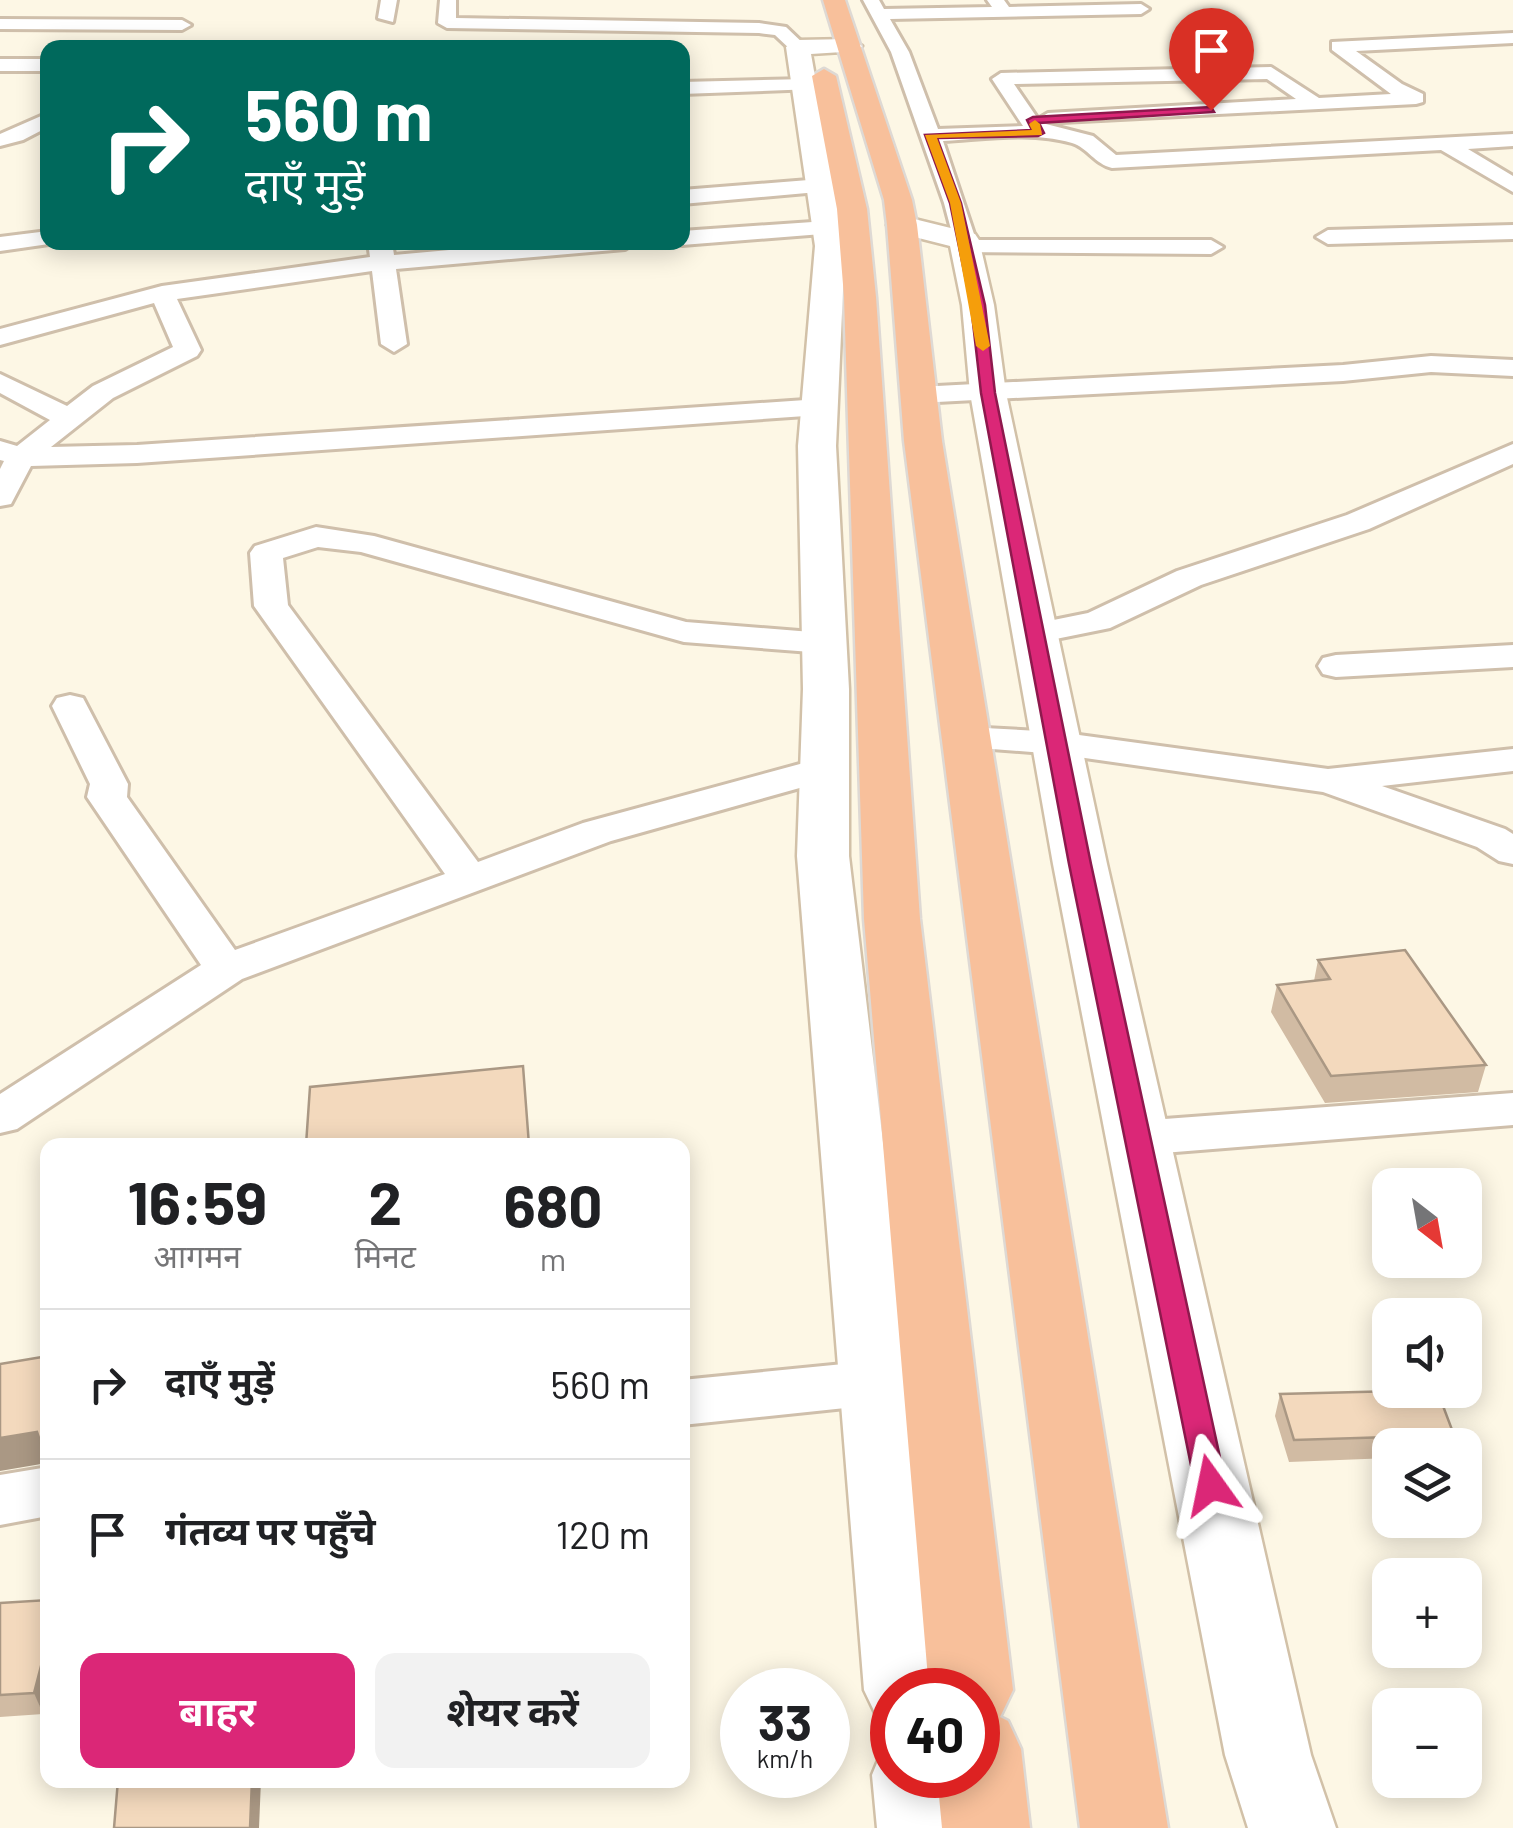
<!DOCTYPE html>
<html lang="hi">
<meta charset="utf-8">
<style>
body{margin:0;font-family:Barlow,"Noto Sans Devanagari",sans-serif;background:#f2f2f2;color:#202124;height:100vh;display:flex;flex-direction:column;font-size:38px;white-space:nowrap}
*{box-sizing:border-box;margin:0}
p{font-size:32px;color:#757577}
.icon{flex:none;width:55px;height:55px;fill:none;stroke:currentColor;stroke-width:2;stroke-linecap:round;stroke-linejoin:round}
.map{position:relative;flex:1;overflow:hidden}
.drawer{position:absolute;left:40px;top:1138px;width:650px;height:650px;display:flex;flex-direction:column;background:#fff;border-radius:20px;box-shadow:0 5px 25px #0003}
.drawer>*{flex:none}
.hud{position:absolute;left:40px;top:40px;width:650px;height:210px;border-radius:20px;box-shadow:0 5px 25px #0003;background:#00695c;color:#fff;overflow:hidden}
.needle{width:65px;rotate:149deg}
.controls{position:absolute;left:1372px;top:1168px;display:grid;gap:20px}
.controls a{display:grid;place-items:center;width:110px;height:110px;border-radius:20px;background:#fff;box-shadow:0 5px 25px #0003;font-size:50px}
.speed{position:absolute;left:720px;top:1668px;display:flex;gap:20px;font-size:50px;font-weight:700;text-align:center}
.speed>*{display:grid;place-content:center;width:130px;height:130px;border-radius:50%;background:#fff;box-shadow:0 5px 25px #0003;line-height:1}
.speed small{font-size:25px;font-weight:400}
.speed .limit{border:15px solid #d22;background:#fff;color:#111}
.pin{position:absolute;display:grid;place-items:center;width:85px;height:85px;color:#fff;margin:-102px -42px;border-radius:50% 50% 50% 0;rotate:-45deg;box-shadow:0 0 10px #0007}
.pin .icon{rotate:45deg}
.me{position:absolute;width:110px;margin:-55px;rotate:348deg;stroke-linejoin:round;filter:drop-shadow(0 0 8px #0008)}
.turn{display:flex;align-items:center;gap:35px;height:210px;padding:0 40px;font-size:45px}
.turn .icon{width:130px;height:130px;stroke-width:2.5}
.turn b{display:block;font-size:70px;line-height:85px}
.eta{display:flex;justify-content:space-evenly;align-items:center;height:170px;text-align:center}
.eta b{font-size:60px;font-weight:700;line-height:70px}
.cta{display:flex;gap:20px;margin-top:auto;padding:20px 40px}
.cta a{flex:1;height:115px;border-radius:20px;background:#db2777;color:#fff;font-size:40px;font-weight:700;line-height:115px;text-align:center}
.cta a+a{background:#f2f2f2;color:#202124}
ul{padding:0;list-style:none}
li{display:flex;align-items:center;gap:30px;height:150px;padding:0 40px;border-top:2px solid #e0e0e0}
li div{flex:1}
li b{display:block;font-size:38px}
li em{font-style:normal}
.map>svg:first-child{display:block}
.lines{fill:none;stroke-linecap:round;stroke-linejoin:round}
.street-casing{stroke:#cfbfab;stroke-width:6}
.secondary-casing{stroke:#d2c1a8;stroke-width:5}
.highway-casing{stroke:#ded9d4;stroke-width:5}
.street{fill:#fff;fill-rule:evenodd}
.secondary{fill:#fff;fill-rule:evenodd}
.highway{fill:#f8c09b;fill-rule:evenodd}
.wall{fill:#d1bba3}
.shaded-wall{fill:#aa9884}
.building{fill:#f3d9bd;stroke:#aa9884;stroke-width:2.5}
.route{fill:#db2777;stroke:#8e194d;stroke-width:2.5}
.slow{fill:#f59e0b}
</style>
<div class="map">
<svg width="1513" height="1828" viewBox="0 0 1513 1828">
<rect width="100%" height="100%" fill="#fdf7e5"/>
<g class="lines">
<defs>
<path id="street" d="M381 0H397L393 22 378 18Z
M440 0H456V18L759 23 786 27 807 47 804 51H792L775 35 759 33 447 28 438 23Z
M863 0H879L884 9 992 7 987 0H1004L1009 7 1141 4 1149 9 1141 14 890 19 909 52 938 129 1023 126 992 79 1001 73 1271 67 1319 98 1391 94 1332 50V42L1513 33V43L1356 51 1402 84 1423 94V102L1416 104 1042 123 1093 136 1116 155 1513 134V146L1468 149 1513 176V192L1441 150 1112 168C1095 164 1088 148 1072 143 1031 131 984 139 943 141L976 240H1211L1223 247 1211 254 957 252 944 203 891 52ZM1267 79 1296 99 1048 113 1038 119 1014 84Z
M0 19 182 20 191 25 182 30 0 29Z
M0 59H48V71H0Z
M807 79 814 81V89L682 94V82Z
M48 113V127L23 140 0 146V134Z
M821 179 829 181 832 186 829 191 682 204V190Z
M827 221 839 228 835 233 682 245 673 242H682V231Z
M1513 225V239L1328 244 1316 237 1328 230Z
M48 231V242L56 243 0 251V237Z
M368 242H392L394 255 538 242H636L625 249 396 269 407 344 394 352 381 344 372 271 177 299 201 350 197 356 113 398 51 447 137 445 820 399 830 401 834 407 830 413 820 415 137 463 31 466 11 504 0 506V469L4 461 0 460V441L17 446 50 420 0 393V374L67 406 93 386 173 347 154 303 0 345V329L162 286 370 257Z
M1431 356 1513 360V376L1431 372 1343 381 918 403 904 395 918 387 1343 365Z
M1513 444V464L1369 529 1201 585 1110 628 1036 643 1024 640 1019 633 1024 626 1088 613 1177 571 1347 515Z
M316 527 374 536 686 622 824 633 836 636 841 643 836 650 824 653 684 642 361 552 318 547 283 558 288 605 478 862 583 823 811 761 825 757 839 761 844 769 839 777 611 841 242 979 17 1129 0 1133V1094L201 965 87 797 90 784 52 706 57 698 70 695 83 698 128 784 127 797 235 950 445 874 254 606 250 553 255 546Z
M1513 645V667L1336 677 1323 674 1318 666 1323 658 1336 655Z
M966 727 1057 732 1328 769 1513 749V771L1382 786 1505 829 1513 834V864L1499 861 1477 847 1323 792 1057 754 953 746 947 738 953 730Z
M1513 1093V1125L1138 1155 1121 1150 1114 1138 1121 1126 1138 1121Z
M874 1361 894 1367 902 1383 894 1399 874 1405 682 1425V1380Z
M48 1467V1516L0 1525V1475Z"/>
<path id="secondary" d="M850 39 862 46 858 51 811 54 845 246 836 446 849 689V856L948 1690H892V1723L877 1717 864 1690 797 856 803 689 798 446 815 246 786 47 798 40Z
M902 216 975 234 979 240 994 305 1006 393 1107 864 1311 1755 1336 1828H1248L1225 1755 1053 864 970 393 962 305 950 246 891 231 887 225 891 219Z
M892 1743V1775H958L965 1828H877L872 1775 884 1746Z"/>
<path id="highway" d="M823 0H845L912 200 917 225 942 441 1168 1828H1080L904 441 887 225 884 200Z
M824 69 836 76 867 209 876 297 920 919 1013 1690 1000 1717 1008 1721 1021 1749 1030 1828H942L937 1775H978V1690H929L864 919 844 297 837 209 812 76Z"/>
</defs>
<use href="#street" class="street-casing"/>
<use href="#secondary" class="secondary-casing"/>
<use href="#highway" class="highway-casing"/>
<use href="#street" class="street"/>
<use href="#secondary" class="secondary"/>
<use href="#highway" class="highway"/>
</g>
<path class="wall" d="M1318 960 1486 1065 1478 1092 1325 1103 1271 1012 1277 985 1314 981Z
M1280 1394 1454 1435 1451 1445H1390V1458L1289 1462 1275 1416Z
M0 1603 43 1714 0 1717Z"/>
<path class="shaded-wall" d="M37 1432 47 1463 0 1471V1438Z
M48 1442V1463L41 1444Z
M48 1639V1693L43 1714 34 1693Z
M252 1780H261L259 1828H250Z"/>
<path class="building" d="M1405 950 1486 1065 1331 1076 1277 985 1330 979 1318 960Z
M523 1066 529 1145H306L310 1087Z
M48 1356V1442L41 1444 37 1432 0 1438V1364Z
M1437 1390 1454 1435 1294 1440 1280 1394Z
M48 1600V1639L34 1693 0 1695V1603Z
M118 1780H252L250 1828H114Z"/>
<path class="route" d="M1211 107 1214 112 1039 123 1044 133 1038 136 937 138 961 203 985 305 995 393 1091 864 1226 1485 1222 1494 1211 1498 1200 1494 1195 1485 1069 864 981 393 971 305 950 203 925 135 1032 130 1027 120 1033 117Z"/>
<path class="slow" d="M1035 120 1040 124 1042 135 937 138 961 203 990 346 983 351 976 346 950 203 925 135 1032 130 1029 124Z"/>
</svg>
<div class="controls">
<a><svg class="needle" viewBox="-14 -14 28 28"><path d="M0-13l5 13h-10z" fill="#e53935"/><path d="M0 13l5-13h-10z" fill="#757577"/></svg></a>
<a><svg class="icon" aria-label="sound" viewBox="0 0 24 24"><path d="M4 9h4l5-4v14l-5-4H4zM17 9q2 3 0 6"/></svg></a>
<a><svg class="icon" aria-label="layers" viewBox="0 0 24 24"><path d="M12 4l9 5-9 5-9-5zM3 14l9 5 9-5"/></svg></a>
<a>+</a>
<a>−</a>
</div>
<div class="speed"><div>33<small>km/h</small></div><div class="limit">40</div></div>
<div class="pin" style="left:1211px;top:110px;background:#d93025"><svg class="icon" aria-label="arrive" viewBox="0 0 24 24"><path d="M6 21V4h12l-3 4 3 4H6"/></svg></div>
<svg class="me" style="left:1211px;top:1485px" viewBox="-20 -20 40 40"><path d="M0-17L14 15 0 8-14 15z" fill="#db2777" stroke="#fff" stroke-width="4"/></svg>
<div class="hud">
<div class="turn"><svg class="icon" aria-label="right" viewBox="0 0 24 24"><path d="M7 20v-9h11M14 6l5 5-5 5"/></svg><div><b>560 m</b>दाएँ मुड़ें</div></div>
</div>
<section class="drawer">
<div class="eta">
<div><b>16:59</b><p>आगमन</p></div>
<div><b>2</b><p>मिनट</p></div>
<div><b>680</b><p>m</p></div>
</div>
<ul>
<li><svg class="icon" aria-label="right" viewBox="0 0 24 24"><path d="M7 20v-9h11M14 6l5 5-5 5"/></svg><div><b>दाएँ मुड़ें</b></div><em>560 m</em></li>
<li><svg class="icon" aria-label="arrive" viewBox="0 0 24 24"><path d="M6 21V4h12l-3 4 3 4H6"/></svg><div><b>गंतव्य पर पहुँचे</b></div><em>120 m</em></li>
</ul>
<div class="cta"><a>बाहर</a><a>शेयर करें</a></div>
</section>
</div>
